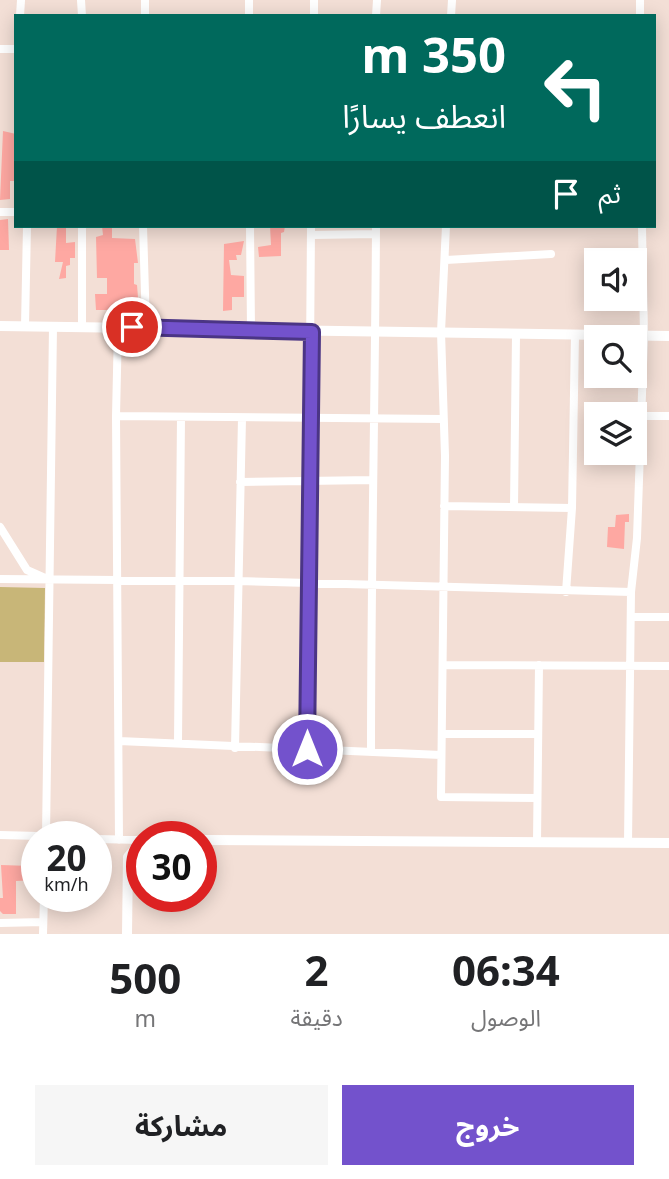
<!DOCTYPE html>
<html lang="ar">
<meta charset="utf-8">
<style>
body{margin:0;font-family:"Noto Sans","Noto Sans Arabic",sans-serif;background:#f6f6f6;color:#202124;direction:rtl;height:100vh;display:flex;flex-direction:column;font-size:26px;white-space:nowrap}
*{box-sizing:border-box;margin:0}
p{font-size:23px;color:#757577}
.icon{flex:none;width:38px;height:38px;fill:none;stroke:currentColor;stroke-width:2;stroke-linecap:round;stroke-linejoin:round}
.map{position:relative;height:934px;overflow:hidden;direction:ltr}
.panel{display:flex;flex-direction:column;background:#fff;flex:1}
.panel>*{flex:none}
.top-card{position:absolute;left:14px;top:14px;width:642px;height:214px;border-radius:0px;box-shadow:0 4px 18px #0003;direction:rtl;background:#00695c;color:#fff;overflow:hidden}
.buttons{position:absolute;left:584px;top:248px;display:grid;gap:14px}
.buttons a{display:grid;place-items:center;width:63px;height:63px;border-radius:0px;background:#fff;box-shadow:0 4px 18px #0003;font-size:35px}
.speed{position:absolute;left:21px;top:821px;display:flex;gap:14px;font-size:35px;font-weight:700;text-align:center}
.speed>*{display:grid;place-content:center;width:91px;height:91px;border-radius:50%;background:#fff;box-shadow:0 4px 18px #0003;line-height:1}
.speed small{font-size:18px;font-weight:400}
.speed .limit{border:10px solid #d22;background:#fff;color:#111}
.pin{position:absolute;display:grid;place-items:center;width:60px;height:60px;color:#fff;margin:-30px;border:4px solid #fff;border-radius:50%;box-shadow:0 2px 7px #0007}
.me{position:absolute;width:77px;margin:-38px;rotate:0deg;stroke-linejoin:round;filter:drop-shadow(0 0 5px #0008)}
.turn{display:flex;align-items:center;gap:24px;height:147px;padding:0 35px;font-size:32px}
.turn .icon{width:91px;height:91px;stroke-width:2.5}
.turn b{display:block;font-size:49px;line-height:60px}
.then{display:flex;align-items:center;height:66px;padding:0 35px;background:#0003;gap:14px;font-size:26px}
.eta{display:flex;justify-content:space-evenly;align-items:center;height:119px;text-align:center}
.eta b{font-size:42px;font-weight:700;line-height:49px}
.primary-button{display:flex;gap:14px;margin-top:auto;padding:14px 35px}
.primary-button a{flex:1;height:80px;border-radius:0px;background:#7352cc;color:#fff;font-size:28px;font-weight:700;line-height:80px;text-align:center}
.primary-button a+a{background:#f6f6f6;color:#202124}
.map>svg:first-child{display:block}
.green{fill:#c8b678}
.building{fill:#fea8a2}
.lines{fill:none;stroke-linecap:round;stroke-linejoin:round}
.minor{stroke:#fff;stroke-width:8}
.tertiary{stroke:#fff;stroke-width:10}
.route-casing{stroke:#4b3585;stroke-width:18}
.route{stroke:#7352cc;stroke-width:12}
</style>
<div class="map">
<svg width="669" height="934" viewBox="0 0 669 934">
<rect width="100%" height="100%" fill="#f3dfd6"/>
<path class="green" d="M0 587 45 588 44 662H0Z"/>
<path class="building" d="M3 131 16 134V181H10V199L0 200Z
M8 219 9 250H0V220Z
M57 226H66V243L75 242V258H70V265L66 266V278L59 279 63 262H55Z
M102 226H112V238L135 239 138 263H134V284L137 285 139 310H96L95 294H107V278H97L96 237 103 235Z
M270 226H285L284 232 281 233V256L259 257 258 247 271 245Z
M244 241 241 255H236L237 260H229L231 275 244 276V297H232V310L223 311 224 244Z
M629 514V522H625L624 549 607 547 608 527H615L616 515Z
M1 865 31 866V874H37V880L16 881V914H3L0 911V898H3Z"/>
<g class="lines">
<path class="minor" d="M81 0 82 16
M249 0V16
M20 16 21 0
M145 16V0
M314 16V0
M376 16 377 0
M451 16 452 0
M640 16V0
M0 49H16
M0 212H16
M143 226 146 327
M250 226 251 330
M446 226 441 332 445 456 441 797 537 798
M311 235 376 234
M446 260 551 254
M25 326 27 226
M82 326V226
M118 327 116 416 119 840
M116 416 443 419
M642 416H669
M240 482 373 480
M444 506 572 508
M514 507 516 335
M0 527 27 570 45 578
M0 579 238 581 631 592
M566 592 572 508 575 335
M632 617H669
M443 665 669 666
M442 734H538
M119 741 441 755
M178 742 181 417
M235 748 242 418
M307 749 311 226
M371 752C371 576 375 401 376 226
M0 835 39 836
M46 836 53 327
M96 839 142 840
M537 842 539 665
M628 843 631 592 637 538 644 336 642 226
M0 923 43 922
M43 934 44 896"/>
<path class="tertiary" d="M0 326 669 336
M201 840 669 843
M127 934 128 857 142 841"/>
</g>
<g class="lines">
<defs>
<path id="route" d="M132 327 312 332 307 749"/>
</defs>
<use href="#route" class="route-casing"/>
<use href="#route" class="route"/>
</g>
</svg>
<div class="buttons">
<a><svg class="icon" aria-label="sound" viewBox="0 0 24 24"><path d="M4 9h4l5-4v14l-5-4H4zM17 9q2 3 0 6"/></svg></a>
<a><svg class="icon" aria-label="search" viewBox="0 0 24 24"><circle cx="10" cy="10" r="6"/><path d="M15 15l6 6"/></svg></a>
<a><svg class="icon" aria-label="layers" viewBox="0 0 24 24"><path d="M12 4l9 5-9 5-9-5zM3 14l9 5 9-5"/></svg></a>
</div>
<div class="speed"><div>20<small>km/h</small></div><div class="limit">30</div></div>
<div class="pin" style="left:132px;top:327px;background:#d93025"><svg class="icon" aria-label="arrive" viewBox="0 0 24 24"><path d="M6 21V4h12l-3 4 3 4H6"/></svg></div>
<svg class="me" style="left:307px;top:749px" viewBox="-20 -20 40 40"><circle r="17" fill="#7352cc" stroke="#fff" stroke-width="3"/><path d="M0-11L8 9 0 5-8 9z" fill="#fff"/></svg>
<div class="top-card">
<div class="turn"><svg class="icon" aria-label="left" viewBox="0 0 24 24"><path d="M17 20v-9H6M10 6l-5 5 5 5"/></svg><div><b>350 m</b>انعطف يسارًا</div></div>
<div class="then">ثم<svg class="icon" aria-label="arrive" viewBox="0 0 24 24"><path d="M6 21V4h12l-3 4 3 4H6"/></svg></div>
</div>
</div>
<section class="panel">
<div class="eta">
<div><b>06:34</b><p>الوصول</p></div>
<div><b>2</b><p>دقيقة</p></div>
<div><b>500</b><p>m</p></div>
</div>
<div class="primary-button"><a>خروج</a><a>مشاركة</a></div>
</section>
